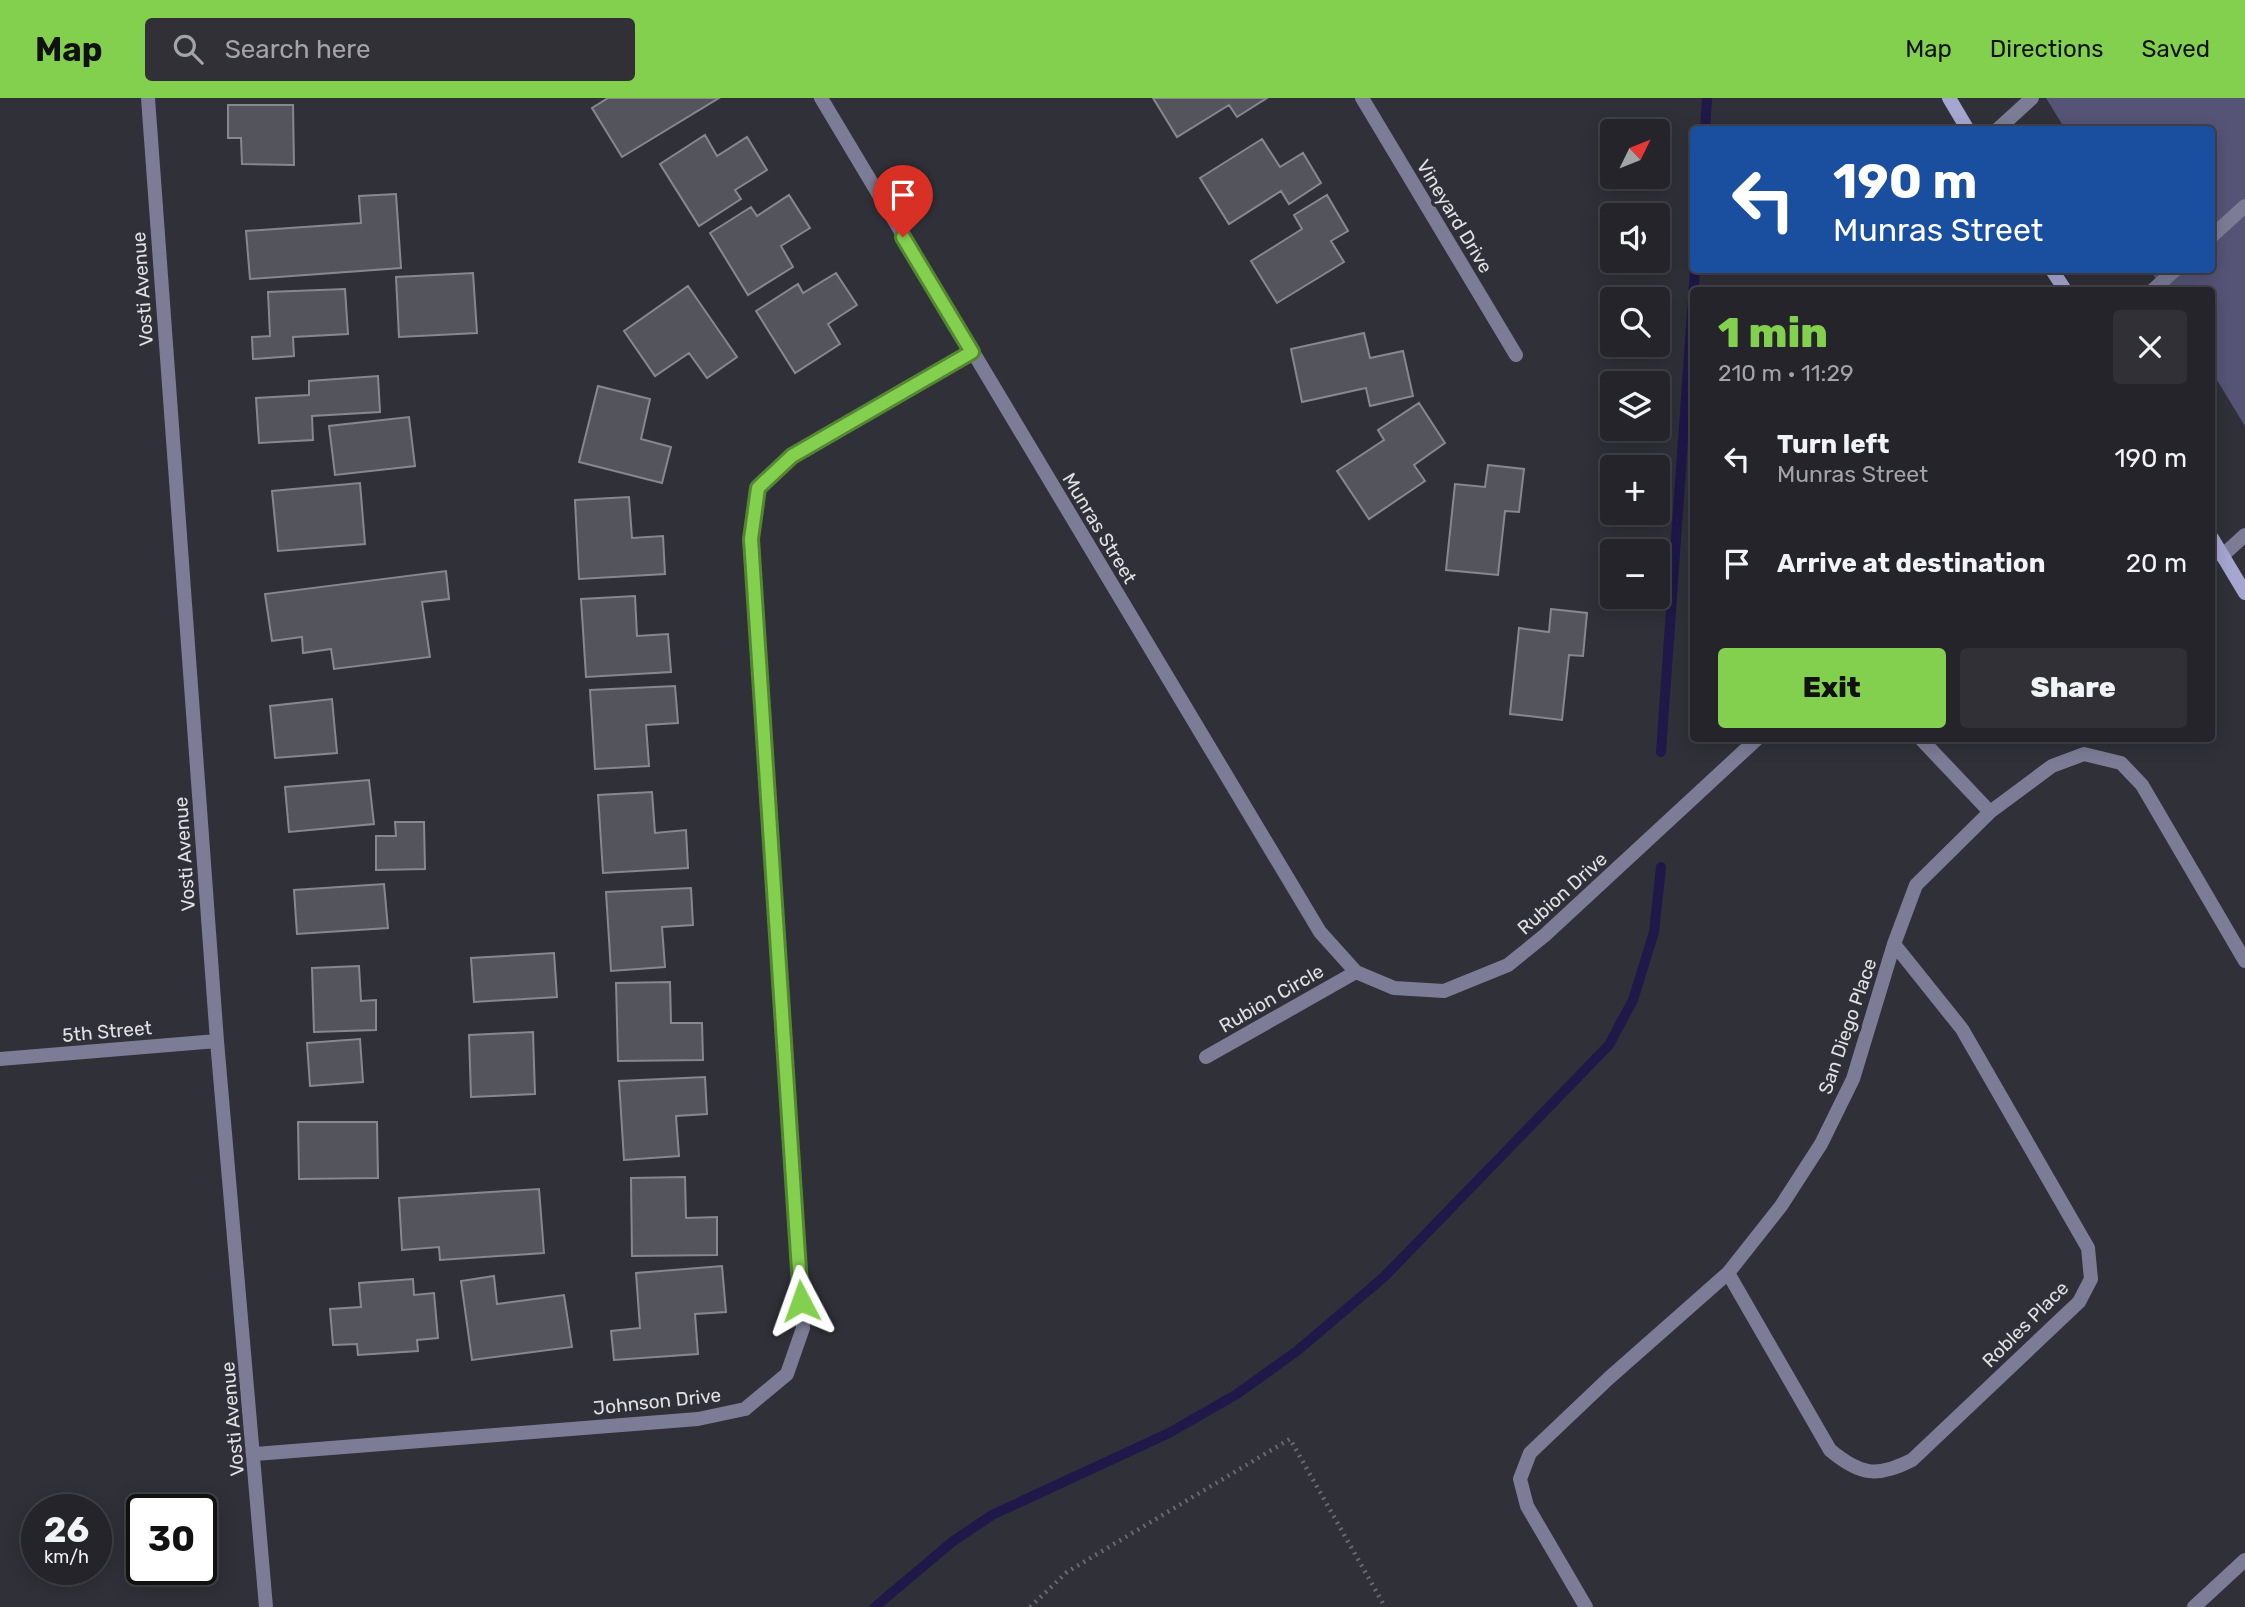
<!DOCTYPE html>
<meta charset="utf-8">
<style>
body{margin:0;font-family:Rubik,sans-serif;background:#303036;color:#f1f3f6;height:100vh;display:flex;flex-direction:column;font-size:26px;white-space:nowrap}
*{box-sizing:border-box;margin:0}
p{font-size:23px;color:#a3a4a8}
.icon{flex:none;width:38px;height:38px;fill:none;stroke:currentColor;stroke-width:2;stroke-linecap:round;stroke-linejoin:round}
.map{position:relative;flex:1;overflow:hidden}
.side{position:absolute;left:1690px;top:189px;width:525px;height:455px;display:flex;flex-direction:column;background:#24242a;border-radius:7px;box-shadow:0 4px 18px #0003,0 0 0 2px #414147}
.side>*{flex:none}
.banner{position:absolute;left:1690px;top:28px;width:525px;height:147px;border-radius:7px;box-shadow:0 4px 18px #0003,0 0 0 2px #414147;background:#1a4fa0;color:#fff;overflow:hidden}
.needle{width:46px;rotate:47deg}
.tools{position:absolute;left:1600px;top:21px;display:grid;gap:14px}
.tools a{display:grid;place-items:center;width:70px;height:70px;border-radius:7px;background:#24242a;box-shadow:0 4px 18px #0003,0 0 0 2px #414147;font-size:35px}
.speed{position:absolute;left:21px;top:1396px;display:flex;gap:14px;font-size:35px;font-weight:700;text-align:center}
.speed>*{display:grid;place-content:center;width:91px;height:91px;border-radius:50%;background:#24242a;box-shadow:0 4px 18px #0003,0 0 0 2px #414147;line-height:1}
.speed small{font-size:18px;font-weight:400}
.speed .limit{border:4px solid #111;border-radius:10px;background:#fff;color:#111}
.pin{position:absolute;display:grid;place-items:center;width:60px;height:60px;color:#fff;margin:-72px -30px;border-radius:50% 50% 50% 0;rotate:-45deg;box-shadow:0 0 7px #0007}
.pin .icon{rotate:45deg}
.me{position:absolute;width:77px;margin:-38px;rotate:356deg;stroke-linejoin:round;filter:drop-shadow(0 0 5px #0008)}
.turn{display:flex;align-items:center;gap:24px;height:147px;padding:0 28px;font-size:32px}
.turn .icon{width:91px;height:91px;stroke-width:2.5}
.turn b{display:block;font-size:49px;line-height:60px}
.round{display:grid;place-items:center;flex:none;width:74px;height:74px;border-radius:7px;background:#303036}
.summary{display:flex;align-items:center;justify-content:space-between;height:119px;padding:0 28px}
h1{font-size:42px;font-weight:800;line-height:52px;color:#83d04e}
.button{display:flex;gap:14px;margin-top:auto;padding:14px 28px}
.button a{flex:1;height:80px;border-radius:7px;background:#83d04e;color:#111;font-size:28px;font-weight:800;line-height:80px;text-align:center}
.button a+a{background:#303036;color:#f1f3f6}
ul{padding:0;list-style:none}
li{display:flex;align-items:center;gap:21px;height:105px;padding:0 28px}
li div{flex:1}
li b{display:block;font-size:26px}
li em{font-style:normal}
header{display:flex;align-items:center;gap:42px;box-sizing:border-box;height:98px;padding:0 35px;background:#83d04e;color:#111}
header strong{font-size:33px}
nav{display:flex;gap:38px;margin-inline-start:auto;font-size:24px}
.search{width:490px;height:63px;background:#303036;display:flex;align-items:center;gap:18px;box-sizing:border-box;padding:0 24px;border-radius:7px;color:#a3a4a8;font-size:26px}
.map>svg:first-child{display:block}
.green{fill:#555476}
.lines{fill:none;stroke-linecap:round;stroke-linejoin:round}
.stream{stroke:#1f1849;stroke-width:10}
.building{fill:#54545d;stroke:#878790;stroke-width:2}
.path{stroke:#68686f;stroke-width:4.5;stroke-dasharray:2 5;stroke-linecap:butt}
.service{stroke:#7c7c96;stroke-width:14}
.minor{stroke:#7c7c96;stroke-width:14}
.secondary{stroke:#a6a7d0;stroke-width:14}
.route-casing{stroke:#558733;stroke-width:18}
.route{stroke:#83d04e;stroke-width:12}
.labels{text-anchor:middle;stroke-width:7;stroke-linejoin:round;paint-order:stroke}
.street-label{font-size:19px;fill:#e0e0e5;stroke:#303038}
</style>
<header>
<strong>Map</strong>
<div class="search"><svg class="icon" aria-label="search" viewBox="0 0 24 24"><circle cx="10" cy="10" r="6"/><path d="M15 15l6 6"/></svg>Search here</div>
<nav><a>Map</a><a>Directions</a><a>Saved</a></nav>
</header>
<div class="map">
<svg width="2245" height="1509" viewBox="0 0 2245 1509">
<rect width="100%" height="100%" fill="#303038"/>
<path class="green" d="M2046 0H2245V328L2212 274V192H2163L2150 172H2212V32L2065 31Z"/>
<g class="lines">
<path class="stream" d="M1705 32 1707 0
M1661 654 1695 172
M875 1509 952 1444 992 1417 1169 1335 1237 1296 1297 1253 1384 1179 1609 947 1633 902 1654 834 1661 769"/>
</g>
<path class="building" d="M608 0H719L622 59 592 10Z
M1153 0H1267L1237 19 1229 7 1177 39Z
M228 7H293L294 67 242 66 241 40H228Z
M705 37 717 58 747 39 767 72 735 92 741 101 699 128 660 66Z
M1262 41 1280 69 1303 55 1321 85 1289 106 1281 93 1229 126 1200 80Z
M396 96 401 170 250 181 246 133 361 125 359 98Z
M789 97 810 130 781 148 793 169 748 197 710 135 751 109 757 118Z
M1327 97 1348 133 1331 143 1344 164 1277 205 1251 163 1302 131 1294 117Z
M473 175 477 235 399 239 396 179Z
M836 175 857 207 828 226 840 246 795 275 756 213 798 186 803 195Z
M688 188 737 259 707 280 689 255 655 278 624 233Z
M345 191 348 236 293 239 294 258 253 261 252 239 270 238 268 194Z
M1364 235 1370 260 1403 253 1413 298 1370 308 1366 290 1302 304 1291 251Z
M378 278 380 314 312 318 313 342 259 345 256 300 309 297V283Z
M598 288 650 301 641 341 671 349 662 385 579 364Z
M1419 305 1445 345 1414 367 1425 383 1369 421 1337 373 1384 342 1378 332Z
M409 319 415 368 335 377 329 328Z
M1488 367 1524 371 1519 414 1505 413 1498 477 1446 472 1455 386 1485 389Z
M360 385 365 446 278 453 272 393Z
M629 399 632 440 663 438 665 476 579 481 575 402Z
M446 473 449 501 422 504 430 559 334 571 331 551 303 555 302 539 272 543 265 496Z
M635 498 637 538 668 536 671 574 586 579 581 501Z
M1551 511 1587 515 1583 558 1569 557 1562 622 1510 616 1519 530 1549 534Z
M675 588 678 625 646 627 649 668 595 671 590 592Z
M332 601 337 655 275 660 270 608Z
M369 682 374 726 289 734 285 689Z
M652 694 655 735 686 732 688 770 603 775 598 697Z
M395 724H424L425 771 376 772V738H396Z
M384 786 388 830 297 836 294 792Z
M691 790 693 827 662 829 665 869 611 873 606 794Z
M554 855 557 899 474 904 471 860Z
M359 868 361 903 376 902V932L314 934 312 870Z
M670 884 671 925H702L703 962 618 963 616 885Z
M533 934 535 996 471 999 469 937Z
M360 941 363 984 310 988 307 945Z
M705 979 707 1016 676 1018 679 1058 624 1062 619 983Z
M298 1024H377L378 1080 299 1081Z
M685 1079 686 1120 717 1119V1157L632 1158 631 1080Z
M539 1091 544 1155 440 1162 439 1149 402 1152 399 1100Z
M722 1168 726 1214 695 1216 698 1256 614 1262 611 1233 640 1230 636 1175Z
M494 1178 497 1206 564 1197 572 1249 472 1262 461 1183Z
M413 1181 414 1197 434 1195 438 1240 417 1242 418 1253 358 1257 357 1246 333 1247 330 1211 361 1209 359 1185Z"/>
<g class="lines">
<path class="path" d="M1030 1509 1067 1474 1290 1341 1385 1509"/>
<path class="service" d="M1997 32 2032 0
M2212 138 2245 108
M2153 192 2175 172
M2222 458 2245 437"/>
<path class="minor" d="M148 0 217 943 266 1509
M821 0 1320 834 1356 874 1394 890 1444 893 1508 867 1545 837 1758 640
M1362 0 1516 257
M1920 640 1990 714
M1206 959 1356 874
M0 961 217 943
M1728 1175 1830 1352C1860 1377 1877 1380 1912 1362L2079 1204 2091 1181 2088 1150 1962 931 1894 846
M255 1356 698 1321 745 1311 787 1276 803 1230 751 441 758 390 792 358 972 254
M1586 1509 1527 1408 1520 1381 1530 1355 1609 1280 1728 1175 1781 1108 1821 1046 1853 981 1894 846 1916 787 1990 714 2052 668 2084 656 2121 665 2142 687 2245 863
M2194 1509 2245 1462"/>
<path class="secondary" d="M1949 0 1968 32
M2052 172 2065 192
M2212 440 2245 495"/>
</g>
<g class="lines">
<defs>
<path id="route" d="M801 1203 751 441 758 390 792 358 972 254 903 139"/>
</defs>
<use href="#route" class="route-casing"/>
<use href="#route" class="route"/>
</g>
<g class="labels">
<g class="street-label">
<text transform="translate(1455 118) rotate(59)" y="7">Vineyard Drive</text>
<text transform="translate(142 191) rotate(-94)" y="7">Vosti Avenue</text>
<text transform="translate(1100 430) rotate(59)" y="7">Munras Street</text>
<text transform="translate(184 756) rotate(-94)" y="7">Vosti Avenue</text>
<text transform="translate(1562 795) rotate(-42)" y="7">Rubion Drive</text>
<text transform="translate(1271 900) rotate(-30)" y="7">Rubion Circle</text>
<text transform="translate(1847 928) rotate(-71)" y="7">San Diego Place</text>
<text transform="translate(107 933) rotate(-5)" y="7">5th Street</text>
<text transform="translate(2025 1226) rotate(-45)" y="7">Robles Place</text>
<text transform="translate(657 1303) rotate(-6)" y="7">Johnson Drive</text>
<text transform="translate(232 1321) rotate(-95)" y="7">Vosti Avenue</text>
</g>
</g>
</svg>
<div class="tools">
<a><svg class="needle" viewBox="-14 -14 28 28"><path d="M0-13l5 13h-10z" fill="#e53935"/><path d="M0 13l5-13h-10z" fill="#a3a4a8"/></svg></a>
<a><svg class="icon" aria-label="sound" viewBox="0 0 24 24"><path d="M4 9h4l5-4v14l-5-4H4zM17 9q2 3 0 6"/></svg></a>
<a><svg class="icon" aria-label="search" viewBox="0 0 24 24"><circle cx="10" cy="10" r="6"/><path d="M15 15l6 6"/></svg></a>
<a><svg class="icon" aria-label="layers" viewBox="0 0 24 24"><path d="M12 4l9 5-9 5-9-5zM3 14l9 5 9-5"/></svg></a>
<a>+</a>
<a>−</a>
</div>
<div class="speed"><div>26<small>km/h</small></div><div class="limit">30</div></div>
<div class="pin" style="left:903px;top:139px;background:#d93025"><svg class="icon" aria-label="arrive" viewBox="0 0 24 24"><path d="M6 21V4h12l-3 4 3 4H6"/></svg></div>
<svg class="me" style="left:801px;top:1203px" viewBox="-20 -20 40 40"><path d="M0-17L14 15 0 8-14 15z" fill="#83d04e" stroke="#fff" stroke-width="4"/></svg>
<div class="banner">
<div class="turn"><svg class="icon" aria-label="left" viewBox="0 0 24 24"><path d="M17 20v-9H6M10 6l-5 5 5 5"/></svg><div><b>190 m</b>Munras Street</div></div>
</div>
<section class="side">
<div class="summary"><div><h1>1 min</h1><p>210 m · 11:29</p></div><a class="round"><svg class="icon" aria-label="close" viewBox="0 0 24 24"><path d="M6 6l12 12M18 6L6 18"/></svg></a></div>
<ul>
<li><svg class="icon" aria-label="left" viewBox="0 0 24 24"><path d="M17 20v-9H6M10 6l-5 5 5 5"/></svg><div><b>Turn left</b><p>Munras Street</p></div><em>190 m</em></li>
<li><svg class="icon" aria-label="arrive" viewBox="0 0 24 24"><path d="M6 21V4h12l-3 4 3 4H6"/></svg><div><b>Arrive at destination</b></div><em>20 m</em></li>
</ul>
<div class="button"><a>Exit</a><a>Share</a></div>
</section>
</div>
